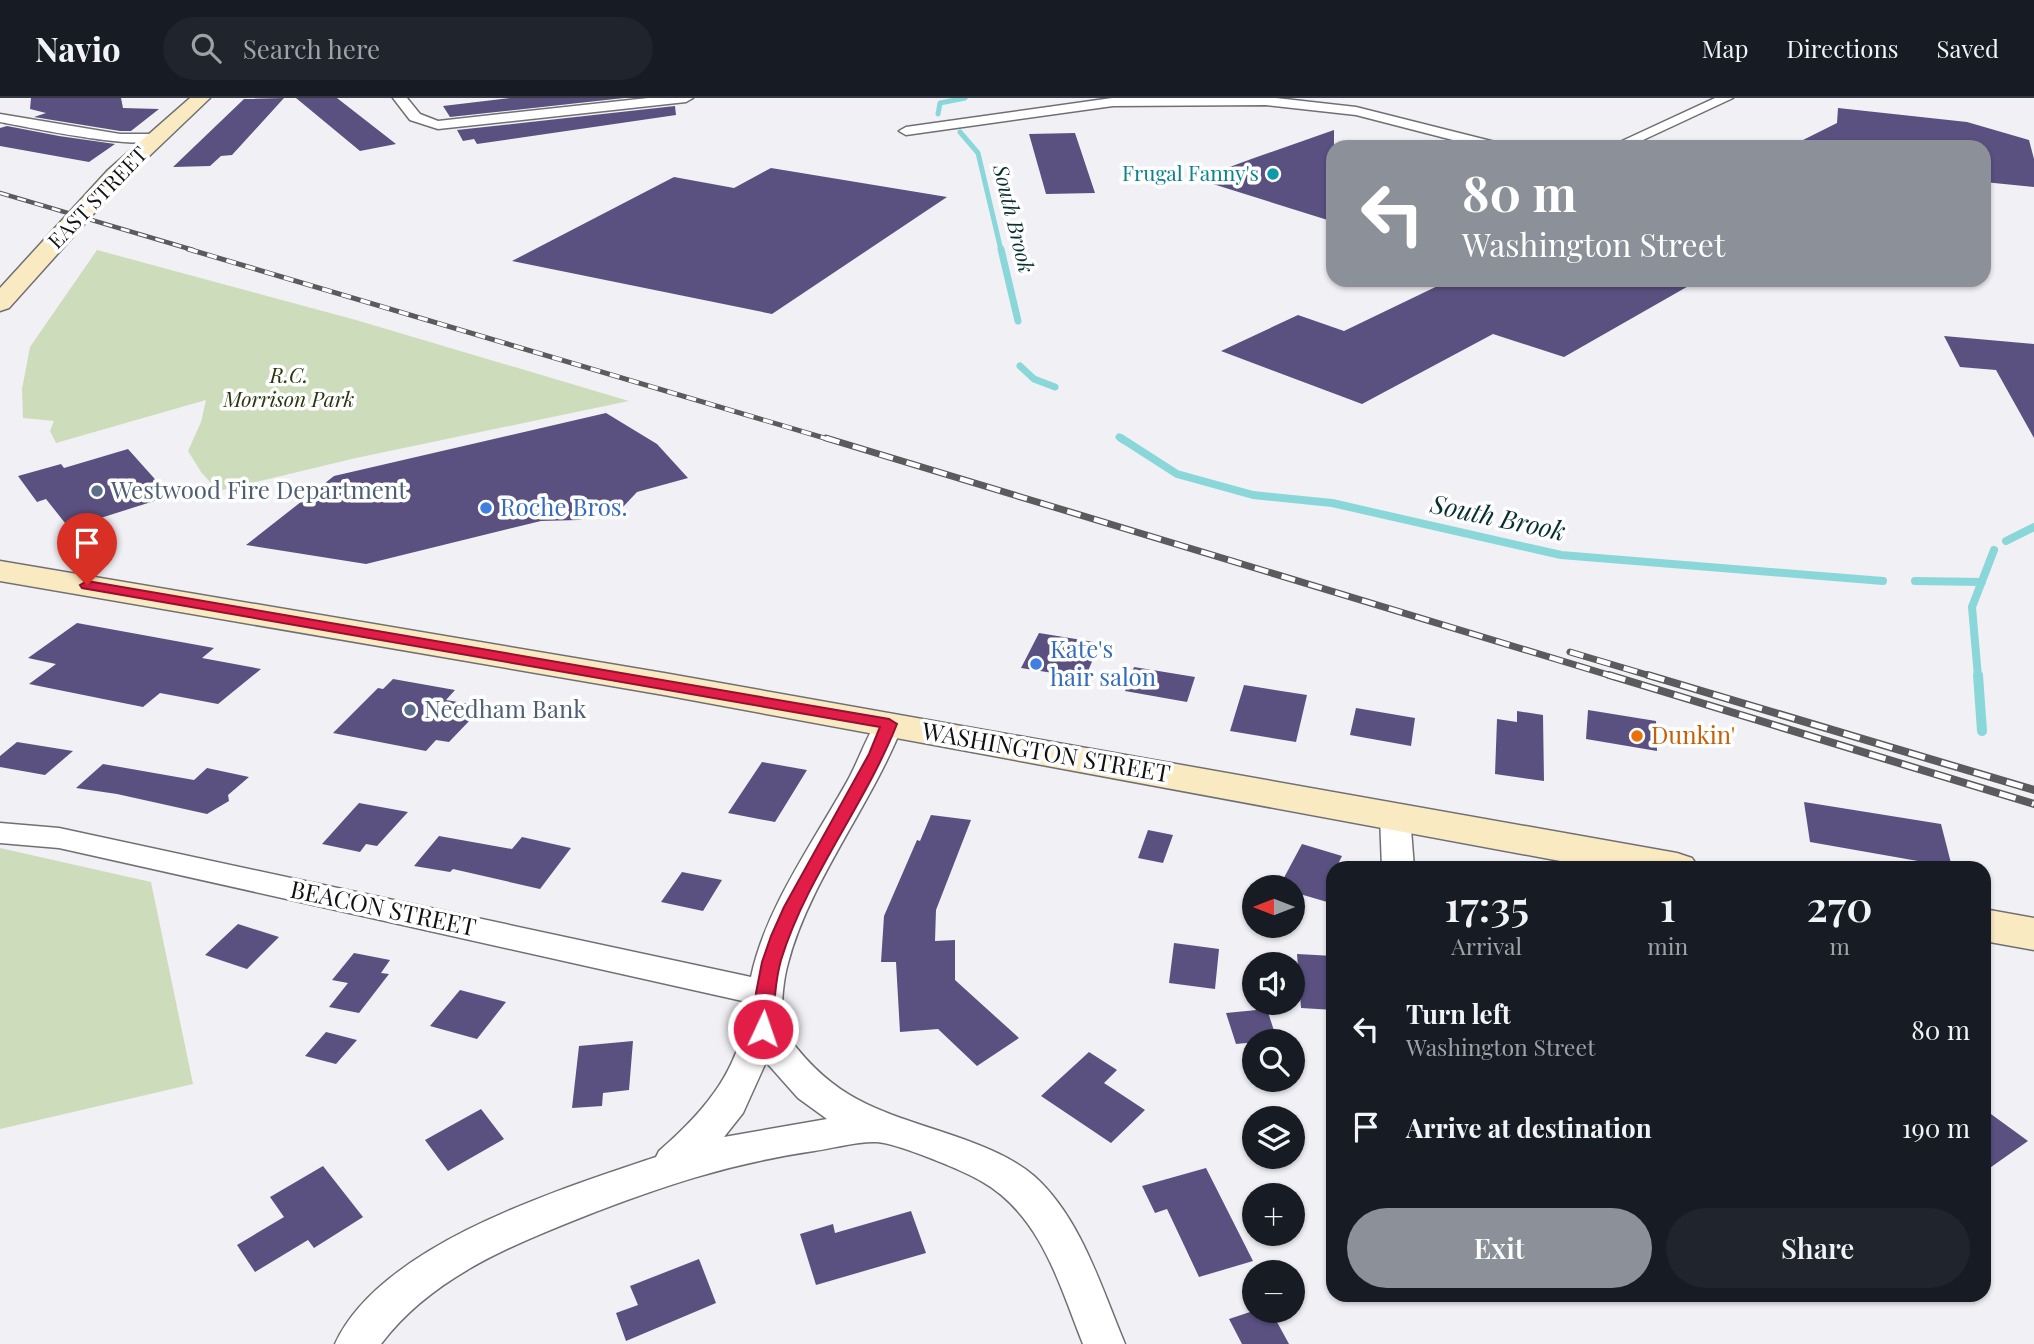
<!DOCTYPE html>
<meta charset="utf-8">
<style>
body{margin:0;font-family:"Playfair Display",serif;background:#20242c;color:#f1f3f6;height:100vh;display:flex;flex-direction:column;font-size:26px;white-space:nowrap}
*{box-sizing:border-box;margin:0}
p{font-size:23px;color:#9ea1a6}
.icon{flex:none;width:38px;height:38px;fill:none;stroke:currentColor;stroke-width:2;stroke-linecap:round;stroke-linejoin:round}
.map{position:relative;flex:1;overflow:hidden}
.panel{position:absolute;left:1326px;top:763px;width:665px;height:441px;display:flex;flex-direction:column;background:#171b24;border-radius:21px;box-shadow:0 2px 5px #0004}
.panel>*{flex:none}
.hud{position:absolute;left:1326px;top:42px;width:665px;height:147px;border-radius:21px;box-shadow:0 2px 5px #0004;background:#8c9099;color:#fff;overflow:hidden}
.needle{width:46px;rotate:270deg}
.controls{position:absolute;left:1242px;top:777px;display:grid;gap:14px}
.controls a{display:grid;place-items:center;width:63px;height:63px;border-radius:50%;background:#171b24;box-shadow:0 2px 5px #0004;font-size:35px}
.pin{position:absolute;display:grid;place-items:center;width:60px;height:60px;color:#fff;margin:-72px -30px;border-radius:50% 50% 50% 0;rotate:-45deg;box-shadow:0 0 7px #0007}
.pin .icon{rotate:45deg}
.me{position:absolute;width:77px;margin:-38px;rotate:3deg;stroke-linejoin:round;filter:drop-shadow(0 0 5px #0008)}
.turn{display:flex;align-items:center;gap:24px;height:147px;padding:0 21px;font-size:32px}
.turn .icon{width:91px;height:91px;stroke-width:2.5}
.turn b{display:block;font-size:49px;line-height:60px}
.eta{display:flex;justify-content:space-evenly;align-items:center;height:119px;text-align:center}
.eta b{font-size:42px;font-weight:600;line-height:49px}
.button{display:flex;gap:14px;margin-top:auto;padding:14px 21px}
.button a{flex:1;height:80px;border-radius:42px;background:#8c9099;color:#fff;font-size:28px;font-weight:600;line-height:80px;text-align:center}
.button a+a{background:#20242c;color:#f1f3f6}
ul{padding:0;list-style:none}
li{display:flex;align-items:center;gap:21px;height:98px;padding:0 21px}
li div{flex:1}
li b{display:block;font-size:26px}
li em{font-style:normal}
header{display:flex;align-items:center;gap:42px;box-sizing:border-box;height:98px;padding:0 35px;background:#171b24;border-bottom:2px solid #363941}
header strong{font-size:33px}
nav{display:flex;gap:38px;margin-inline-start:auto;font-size:24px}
.search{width:490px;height:63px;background:#20242c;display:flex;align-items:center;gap:18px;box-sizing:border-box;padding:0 24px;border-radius:38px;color:#9ea1a6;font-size:26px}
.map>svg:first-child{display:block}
.green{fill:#cdddbb}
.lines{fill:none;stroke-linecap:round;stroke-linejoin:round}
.stream-far3{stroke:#89d7d9;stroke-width:5}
.stream-far2{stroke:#89d7d9;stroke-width:7}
.stream-far1{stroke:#89d7d9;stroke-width:8}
.stream{stroke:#89d7d9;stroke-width:10}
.building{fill:#5a5181}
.minor-casing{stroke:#707074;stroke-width:3}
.secondary-casing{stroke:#707074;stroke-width:3}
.minor{fill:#fff;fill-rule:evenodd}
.secondary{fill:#f9eac2;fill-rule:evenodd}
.rail-far3-casing{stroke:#5b5a5d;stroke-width:4.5}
.rail-far2-casing{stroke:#5b5a5d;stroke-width:5}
.rail-far1-casing{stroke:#5b5a5d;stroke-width:7}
.rail-casing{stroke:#5b5a5d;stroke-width:8}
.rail-far3{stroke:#fff;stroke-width:2.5;stroke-dasharray:9;stroke-linecap:butt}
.rail-far2{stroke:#fff;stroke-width:3.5;stroke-dasharray:10;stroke-linecap:butt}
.rail-far1{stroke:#fff;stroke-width:4.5;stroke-dasharray:14;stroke-linecap:butt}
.rail{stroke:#fff;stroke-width:5;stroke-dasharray:17;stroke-linecap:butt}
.route{fill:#e11d48;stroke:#92132f;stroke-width:2}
.culture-dot{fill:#0f9aa8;stroke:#fff;stroke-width:2.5}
.service-dot{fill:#5c6f8a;stroke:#fff;stroke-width:2.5}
.shop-dot{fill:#3f7fe0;stroke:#fff;stroke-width:2.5}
.food-dot{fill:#e8710a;stroke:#fff;stroke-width:2.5}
.labels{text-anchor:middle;stroke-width:7;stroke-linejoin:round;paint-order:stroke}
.far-culture-label{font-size:21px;fill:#0d838f;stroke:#fff;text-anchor:end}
.far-street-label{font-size:21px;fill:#111112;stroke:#fff}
.far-water-label{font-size:21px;font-style:italic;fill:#072f30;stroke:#fff}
.far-park-label{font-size:21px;font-style:italic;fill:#293810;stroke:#fff}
.service-label{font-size:24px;fill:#4e5e75;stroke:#fff;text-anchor:start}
.shop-label{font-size:24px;fill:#366cbe;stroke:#fff;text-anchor:start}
.food-label{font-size:24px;fill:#c56008;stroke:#fff;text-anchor:start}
.street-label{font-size:24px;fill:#111112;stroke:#fff}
.water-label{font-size:26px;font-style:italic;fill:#072f30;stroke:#fff}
</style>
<header>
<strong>Navio</strong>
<div class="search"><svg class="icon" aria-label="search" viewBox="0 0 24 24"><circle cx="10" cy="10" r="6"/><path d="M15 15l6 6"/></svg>Search here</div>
<nav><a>Map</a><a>Directions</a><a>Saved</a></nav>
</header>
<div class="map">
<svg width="2034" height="1246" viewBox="0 0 2034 1246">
<rect width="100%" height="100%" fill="#f1f0f5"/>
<path class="green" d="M97 152 356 222 629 303 356 360 218 393 201 374 188 353 201 324 206 302 56 345 50 333 54 323 23 320 22 291 30 249Z
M0 750 151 784 193 986 0 1031Z"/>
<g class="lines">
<path class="stream-far3" d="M938 16 940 5 965 0
M960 34 978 55 1001 152"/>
<path class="stream-far2" d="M1001 151 1018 223
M1020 268 1034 281 1055 289
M1119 339 1123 342"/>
<path class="stream-far1" d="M1121 340 1177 376 1253 397 1332 405 1561 457 1883 483
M2006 443 2034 429
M1915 483 1982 484
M1978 579 1972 509 1994 452"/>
<path class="stream" d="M1978 577 1982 633"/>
</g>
<path class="building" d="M31 0H121L123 10 159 11 131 33H120L34 19 46 15 30 11Z
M284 0 232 57 221 58 210 68 173 69 244 1Z
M296 0H337L396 46 360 53Z
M510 0H624L450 19 443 8Z
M675 8 676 17 477 46 474 41 463 43 457 32Z
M1838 10 1967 24 2029 42 2034 61V89L1984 84V49H1789L1837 25Z
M7 28 59 38 115 46 89 64 0 48V30Z
M1334 32V124L1197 81 1254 60Z
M1075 35 1095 95 1046 96 1029 36Z
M771 70 947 99 772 216 512 163 674 79 734 90Z
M1450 182H1699L1564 259 1493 236 1362 306 1221 253 1298 217 1344 233Z
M1944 238 2034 246V340L1996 272 1960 269Z
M606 315 657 346 688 380 637 394 622 410 579 422 541 423 366 466 246 447 334 378Z
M128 351 170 398 69 430 46 401 37 404 18 378 61 366 64 370Z
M77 525 214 550 202 560 261 571 218 606 160 595 143 609 29 586 56 566 28 560Z
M1039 535 1100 545 1085 580 1021 570Z
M1134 569 1195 579 1187 604 1125 593Z
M393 581 455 592 446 602 470 606 459 618 472 620 449 644 436 642 426 653 333 635 378 590 383 591Z
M1244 587 1307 597 1296 644 1230 633Z
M1356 610 1415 620 1411 648 1350 637Z
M1588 612 1656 623 1657 653 1586 641Z
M1517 613 1543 617 1544 683 1495 676 1497 621 1517 624Z
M17 644 73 653 45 677 0 669V658Z
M762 664 807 672 775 724 728 715Z
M103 666 194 682 207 670 249 679 228 697 229 703 207 716 117 696 76 690Z
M1804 704 1941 726 1952 769 1810 744Z
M359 705 408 714 377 748 366 746 360 754 322 746Z
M931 717 971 722 936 812 935 843 955 842V882L1019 940 977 968 938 931 900 934 896 864H881L884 818 917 742 920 743Z
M1148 732 1173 737 1163 765 1138 760Z
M439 738 512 751 522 739 571 750 540 791 453 771 450 774 414 768Z
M1302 746 1342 758 1336 770H1334V806L1293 794V789H1279Z
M682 774 722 782 703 813 661 804Z
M238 826 279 839 247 871 205 857Z
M1174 845 1219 851 1215 891 1169 885Z
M354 855 390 862 381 875 389 876 359 915 329 909 348 885 332 882Z
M1297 856 1334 858V912L1301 910Z
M460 892 506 904 477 941 430 928Z
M1267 911 1277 942 1236 946 1226 915Z
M326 934 357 942 336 966 305 958Z
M633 943 629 992 603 995 602 1008 572 1010 579 948Z
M1089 954 1117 972 1104 985 1145 1012 1111 1045 1041 998Z
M481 1011 504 1041 448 1073 425 1042Z
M1984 1011 2028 1043 1984 1074Z
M323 1068 363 1119 314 1150 308 1142 255 1174 237 1147 284 1119 270 1099Z
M1206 1070 1253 1163 1199 1179 1167 1111 1155 1115 1142 1088Z
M911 1113 926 1155 816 1187 800 1136 833 1126 835 1135Z
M699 1161 716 1205 626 1243 616 1215 638 1207 630 1188Z
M1253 1213H1271L1289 1246H1242L1229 1221Z"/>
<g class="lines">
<defs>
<path id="minor" d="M393 0H407L420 16 438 23 648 0H693L686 4 438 31 410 22Z
M1112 0H1276L1356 9 1503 46 1505 49H1480L1356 17 1266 7 1113 8 906 37 899 33 906 29Z
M1715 0H1733L1628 49H1609Z
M0 16 120 36H157L164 40C148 55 27 29 0 24Z
M889 618 899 620 903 626C872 706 809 784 788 865 782 886 782 908 781 929 834 1006 880 1012 963 1041 987 1050 1013 1060 1034 1078 1081 1120 1101 1189 1125 1246H1083C1059 1186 1041 1117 981 1083 963 1072 896 1045 877 1044 858 1043 834 1050 814 1053 727 1066 662 1088 580 1120 507 1149 430 1181 381 1246H335C380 1147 558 1092 656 1059L659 1053C706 1012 743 969 747 904L59 750 0 745V725L59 730 751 879C765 811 814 743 848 682 859 662 866 639 879 620ZM766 964 798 1000 827 1021 724 1039 743 1015Z
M1395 708 1406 711 1410 718 1414 770H1382L1380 718 1384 711Z"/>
<path id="secondary" d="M190 0H210L123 83 9 210 0 213V190L107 73Z
M0 463 664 575 1677 755 1692 760 1699 770H1598L664 597 0 483Z
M1984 811 2034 820V852L1984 843Z"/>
</defs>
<use href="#minor" class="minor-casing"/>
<use href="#secondary" class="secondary-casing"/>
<use href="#minor" class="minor"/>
<use href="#secondary" class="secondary"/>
<defs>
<path id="rail-far3" d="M0 95 193 152"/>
<path id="rail-far2" d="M188 151 831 342"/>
<path id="rail-far1" d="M826 340 1615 579
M1570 554 1654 579"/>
<path id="rail" d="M1609 577 2034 706
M1648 577 2034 692"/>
</defs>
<use href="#rail-far3" class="rail-far3-casing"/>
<use href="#rail-far2" class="rail-far2-casing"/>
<use href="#rail-far1" class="rail-far1-casing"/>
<use href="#rail" class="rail-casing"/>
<use href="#rail-far3" class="rail-far3"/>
<use href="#rail-far2" class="rail-far2"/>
<use href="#rail-far1" class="rail-far1"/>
<use href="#rail" class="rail"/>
</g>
<path class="route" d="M87 483 889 621 897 626C865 707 807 778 781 862 775 884 774 908 773 931L770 937 763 939 756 937 753 931 756 895 762 864 771 838 784 809 869 656 880 629 82 490 80 487Z"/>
<circle class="culture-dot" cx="1273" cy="76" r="7"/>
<g class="service-dot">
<circle cx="97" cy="393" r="7"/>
<circle cx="410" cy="612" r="7"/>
</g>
<g class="shop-dot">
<circle cx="486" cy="410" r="7"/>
<circle cx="1036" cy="566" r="7"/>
</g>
<circle class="food-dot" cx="1637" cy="638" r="7"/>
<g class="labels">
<g class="far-culture-label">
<text x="1259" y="83">Frugal Fanny's</text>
</g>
<g class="far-street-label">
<text transform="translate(98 100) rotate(-46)" y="7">EAST STREET</text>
</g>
<g class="far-water-label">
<text transform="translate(1013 121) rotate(76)" y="7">South Brook</text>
</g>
<g class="far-park-label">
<text x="289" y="285">R.C.<tspan x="289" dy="24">Morrison Park</tspan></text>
</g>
<g class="service-label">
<text x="111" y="401">Westwood Fire Department</text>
<text x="424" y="620">Needham Bank</text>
</g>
<g class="shop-label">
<text x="500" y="418">Roche Bros.</text>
<text x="1050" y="560">Kate's<tspan x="1050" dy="28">hair salon</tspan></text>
</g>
<g class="food-label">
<text x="1651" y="646">Dunkin'</text>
</g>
<g class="street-label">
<text transform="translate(1046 655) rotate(10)" y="8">WASHINGTON STREET</text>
<text transform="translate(383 811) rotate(12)" y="8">BEACON STREET</text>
</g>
<g class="water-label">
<text transform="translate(1498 420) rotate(12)" y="9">South Brook</text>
</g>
</g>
</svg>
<div class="controls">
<a><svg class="needle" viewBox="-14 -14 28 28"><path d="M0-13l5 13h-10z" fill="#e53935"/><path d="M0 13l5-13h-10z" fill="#9ea1a6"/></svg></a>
<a><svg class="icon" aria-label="sound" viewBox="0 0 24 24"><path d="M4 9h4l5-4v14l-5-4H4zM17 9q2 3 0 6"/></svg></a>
<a><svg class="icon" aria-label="search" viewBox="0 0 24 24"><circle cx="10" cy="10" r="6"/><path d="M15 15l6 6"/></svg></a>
<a><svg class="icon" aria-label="layers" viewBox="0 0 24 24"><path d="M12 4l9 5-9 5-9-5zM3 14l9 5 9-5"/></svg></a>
<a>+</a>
<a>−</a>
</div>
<div class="pin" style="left:87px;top:487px;background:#d93025"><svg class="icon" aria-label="arrive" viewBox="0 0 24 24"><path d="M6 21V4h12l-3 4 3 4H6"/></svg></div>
<svg class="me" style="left:763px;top:931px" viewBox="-20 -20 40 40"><circle r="17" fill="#e11d48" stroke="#fff" stroke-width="3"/><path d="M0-11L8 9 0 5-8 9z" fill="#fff"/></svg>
<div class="hud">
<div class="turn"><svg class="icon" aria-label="left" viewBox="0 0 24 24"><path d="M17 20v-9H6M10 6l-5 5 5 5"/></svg><div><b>80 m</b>Washington Street</div></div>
</div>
<section class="panel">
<div class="eta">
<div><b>17:35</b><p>Arrival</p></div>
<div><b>1</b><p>min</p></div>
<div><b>270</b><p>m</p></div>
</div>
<ul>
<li><svg class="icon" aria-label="left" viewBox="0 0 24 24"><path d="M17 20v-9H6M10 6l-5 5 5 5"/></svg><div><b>Turn left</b><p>Washington Street</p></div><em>80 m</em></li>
<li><svg class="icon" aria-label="arrive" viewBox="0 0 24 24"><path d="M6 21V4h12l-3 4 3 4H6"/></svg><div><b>Arrive at destination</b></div><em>190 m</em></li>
</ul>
<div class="button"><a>Exit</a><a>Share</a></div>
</section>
</div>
